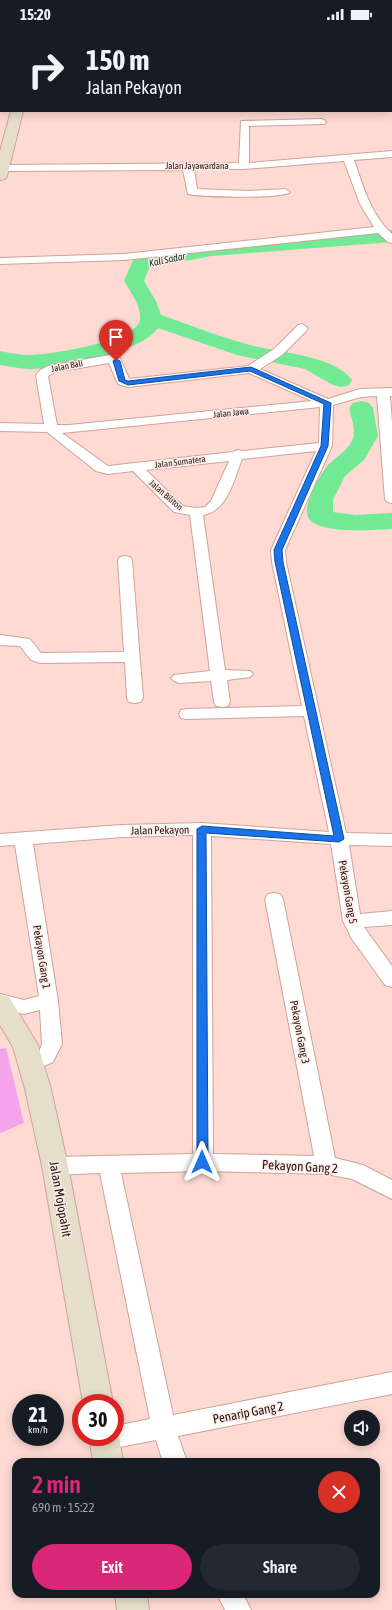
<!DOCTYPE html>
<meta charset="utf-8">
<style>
body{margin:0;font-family:"Asap Condensed",sans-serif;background:#242831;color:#f1f3f6;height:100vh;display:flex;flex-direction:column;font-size:15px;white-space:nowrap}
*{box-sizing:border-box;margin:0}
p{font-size:13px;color:#9ea1a6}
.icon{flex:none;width:22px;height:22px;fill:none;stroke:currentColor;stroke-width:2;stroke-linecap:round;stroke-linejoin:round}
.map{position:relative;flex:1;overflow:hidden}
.side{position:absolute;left:12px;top:1430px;width:368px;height:140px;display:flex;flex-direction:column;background:#171b24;border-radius:12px;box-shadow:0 2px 10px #0003}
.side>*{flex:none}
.top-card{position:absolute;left:0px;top:0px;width:392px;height:84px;box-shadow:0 2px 10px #0003;background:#171b24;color:#f1f3f6;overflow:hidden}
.fabs{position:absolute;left:344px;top:1382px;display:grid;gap:8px}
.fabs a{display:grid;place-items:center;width:36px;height:36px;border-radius:50%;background:#171b24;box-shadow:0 2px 10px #0003;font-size:20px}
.speed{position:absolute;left:12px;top:1366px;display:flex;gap:8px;font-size:20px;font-weight:700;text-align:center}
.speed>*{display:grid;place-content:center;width:52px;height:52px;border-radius:50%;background:#171b24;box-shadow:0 2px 10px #0003;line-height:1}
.speed small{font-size:10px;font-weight:400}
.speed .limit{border:6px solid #d22;background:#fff;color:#111}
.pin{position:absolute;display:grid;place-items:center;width:34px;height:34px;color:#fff;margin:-41px -17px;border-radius:50% 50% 50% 0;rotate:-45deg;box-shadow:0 0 4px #0007}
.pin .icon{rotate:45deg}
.me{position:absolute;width:44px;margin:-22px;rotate:0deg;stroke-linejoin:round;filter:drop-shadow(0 0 3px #0008)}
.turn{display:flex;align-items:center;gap:14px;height:84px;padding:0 20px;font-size:18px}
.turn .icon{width:52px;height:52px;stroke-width:2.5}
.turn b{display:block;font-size:28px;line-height:34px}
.round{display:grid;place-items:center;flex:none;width:42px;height:42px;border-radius:21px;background:#242831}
.head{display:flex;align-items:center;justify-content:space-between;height:68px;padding:0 20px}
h1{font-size:24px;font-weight:600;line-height:30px;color:#db2777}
.primary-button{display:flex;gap:8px;margin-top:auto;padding:8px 20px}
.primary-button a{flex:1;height:46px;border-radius:24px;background:#db2777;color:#fff;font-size:16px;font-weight:600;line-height:46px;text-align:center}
.primary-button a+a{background:#242831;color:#f1f3f6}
.status{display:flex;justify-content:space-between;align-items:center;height:28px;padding:0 20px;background:#171b24;direction:ltr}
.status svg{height:11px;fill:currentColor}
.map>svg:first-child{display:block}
.green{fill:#f5a3ea}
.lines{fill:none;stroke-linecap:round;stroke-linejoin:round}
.river{fill:#71e995;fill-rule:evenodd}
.minor-casing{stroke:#cda39a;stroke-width:2}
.secondary-casing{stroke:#cda39a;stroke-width:2}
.minor{fill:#fff;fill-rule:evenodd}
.secondary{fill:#e5dec9;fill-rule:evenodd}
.route{fill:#1a73e8;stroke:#114b97}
.labels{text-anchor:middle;stroke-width:3;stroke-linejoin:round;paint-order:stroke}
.far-street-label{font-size:9px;fill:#251613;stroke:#ffece8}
.far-water-label{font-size:10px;font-style:italic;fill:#033718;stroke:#ffece8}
.street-label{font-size:11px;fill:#251613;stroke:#ffece8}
.near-street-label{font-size:13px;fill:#251613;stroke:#ffece8}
</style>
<div class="status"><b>15:20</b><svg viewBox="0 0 49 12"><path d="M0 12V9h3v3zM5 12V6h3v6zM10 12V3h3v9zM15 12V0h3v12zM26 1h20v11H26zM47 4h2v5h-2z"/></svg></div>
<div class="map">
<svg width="392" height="1582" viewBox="0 0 392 1582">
<rect width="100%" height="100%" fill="#fedad3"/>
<path class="green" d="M6 1020 24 1095 0 1105V1021Z"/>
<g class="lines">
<path class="river" d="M392 202V214L211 228 149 240 144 253 156 273 161 287C190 297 220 309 250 317 277 324 336 328 352 352L349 357 341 359 333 357 305 341 237 327 158 300C141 325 60 340 31 341 20 341 10 338 0 337V323C10 325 20 327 30 327 49 327 137 313 140 292 142 279 130 263 124 253L133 232 211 216Z
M361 373 369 375 373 380 378 408 364 432 345 448 333 472V484L355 487 392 485V501C373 502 327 506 311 493 299 484 318 450 325 441 334 428 347 426 353 410 356 403 351 388 349 380L353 375Z"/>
<defs>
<path id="minor" d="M11 0H21V1H11Z
M109 0H117V1H109Z
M217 0H225V1H217Z
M391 4 392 5V11L391 10Z
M391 59H392V65H391Z
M321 91 324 92 326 94 324 96 249 98V135L392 123V129L354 132C363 158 371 187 392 206V215L388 214 378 205 124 232 0 236V230L124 226 374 199 360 176 344 133 244 141H194L197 161 249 163 285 161 290 164C284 171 201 169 188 166L183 142 0 143V137H2L239 135 241 93Z
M302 296 308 300 306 303 282 327 260 341 328 371 360 361 392 360V368H390L392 395V475L387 474 385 471 377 368 361 369 333 377 332 418 285 522 286 534 346 805 392 806V818L349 817 360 886 392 883V897L364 899 392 938V959L385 957 352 911 343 893 331 816 211 808 213 1126 314 1128 265 871 268 866 274 865 280 866 283 871 335 1130 363 1137 392 1152V1171L352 1151 326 1146 203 1143 121 1145 173 1387 392 1344V1366L178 1408 187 1434H163L156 1412 104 1422 96 1419 92 1411 93 1409H115V1398L150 1391 100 1145 55 1147 48 1144 45 1138 48 1132 55 1129 193 1126V807L122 809 33 816 58 973 62 1016 53 1034 30 1044 23 1041 20 1036 23 1031 39 1024 42 1016 40 982 24 986 0 980V966L24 972 39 968 15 817 0 818V806L122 797 202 795 329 804 304 688 187 691 181 690 179 686 181 682 187 681 302 678 272 534 271 522 316 423 242 431C234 451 228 483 203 487L225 642 250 643 253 646 250 649 227 652 230 674 228 678 222 679 216 678 214 674 211 653 179 655 174 653 171 650 174 647 210 643 190 487 174 484 133 443 108 446 96 443 47 404 0 403V395L44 396 36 347 40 342 48 338 110 327 120 330 129 351 248 338 274 321 298 297ZM109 335 118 356 128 359 249 345 312 373 69 397H57L48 348 55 344ZM320 379 319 415 243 423 238 422 233 424 108 438 62 405ZM229 433 211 473 205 479 196 480 183 478 146 442Z
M125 528 130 529 132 532 143 670 141 674 135 675 129 674 127 670 125 634 40 635 31 632 20 618 0 617V607L30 611 41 625 124 624 118 532 120 529Z
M217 1566H243L251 1582H225Z"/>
<path id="secondary" d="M233 0H257L232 1Z
M0 18H1V24H0Z
M11 83H23L7 148 5 151 0 152V123Z
M0 967 9 969 38 1017 51 1061 68 1138 113 1375H83L42 1138 25 1061 13 1019 0 997Z
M115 1399 119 1409 123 1434H93L89 1409H115Z
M115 1566H147L149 1582H117Z"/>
</defs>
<use href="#minor" class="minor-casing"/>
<use href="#secondary" class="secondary-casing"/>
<use href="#minor" class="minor"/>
<use href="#secondary" class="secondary"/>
</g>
<path class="route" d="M116 331 120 333 125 352 128 353 251 339 331 375 328 418 282 522 283 534 344 811 339 814 206 805 208 1134 206 1138H199L197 1134V801L202 798 334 808 275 534 274 522 321 418 324 376 250 343 128 357 119 353 113 333Z"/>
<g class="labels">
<g class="far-street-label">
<text x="197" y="141">Jalan Jayawardana</text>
<text transform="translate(67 338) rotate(-11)" y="3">Jalan Bali</text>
<text transform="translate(231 385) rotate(-6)" y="3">Jalan Jawa</text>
<text transform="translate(180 434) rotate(-7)" y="3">Jalan Sumatera</text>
<text transform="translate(166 467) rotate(41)" y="3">Jalan Biliton</text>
</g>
<g class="far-water-label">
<text transform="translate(167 231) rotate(-12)" y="4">Kali Sadar</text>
</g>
<g class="street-label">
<text transform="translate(160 802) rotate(-1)" y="4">Jalan Pekayon</text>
<text transform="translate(348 864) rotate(80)" y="4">Pekayon Gang 5</text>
<text transform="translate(42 929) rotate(81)" y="4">Pekayon Gang 1</text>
<text transform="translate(300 1004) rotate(79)" y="4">Pekayon Gang 3</text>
</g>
<g class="near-street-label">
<text transform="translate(300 1138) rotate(3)" y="5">Pekayon Gang 2</text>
<text transform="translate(61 1171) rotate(80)" y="5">Jalan Mojopahit</text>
<text transform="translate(248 1384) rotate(-11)" y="5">Penarip Gang 2</text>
</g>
</g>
</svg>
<div class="fabs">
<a><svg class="icon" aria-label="sound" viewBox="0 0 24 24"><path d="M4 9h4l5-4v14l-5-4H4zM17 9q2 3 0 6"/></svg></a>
</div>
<div class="speed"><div>21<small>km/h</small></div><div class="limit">30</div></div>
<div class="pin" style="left:116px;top:333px;background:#d93025"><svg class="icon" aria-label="arrive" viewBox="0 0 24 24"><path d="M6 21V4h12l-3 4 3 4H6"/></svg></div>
<svg class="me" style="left:202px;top:1134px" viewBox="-20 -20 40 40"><path d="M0-17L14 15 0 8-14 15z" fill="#1a73e8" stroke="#fff" stroke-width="4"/></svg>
<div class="top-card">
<div class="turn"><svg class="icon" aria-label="right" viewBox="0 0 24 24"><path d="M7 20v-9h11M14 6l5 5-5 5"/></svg><div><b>150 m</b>Jalan Pekayon</div></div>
</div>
<section class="side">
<div class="head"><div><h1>2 min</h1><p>690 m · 15:22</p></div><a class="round" style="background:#d93025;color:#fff"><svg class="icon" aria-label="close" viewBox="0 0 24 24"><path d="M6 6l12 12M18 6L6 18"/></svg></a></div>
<div class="primary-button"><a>Exit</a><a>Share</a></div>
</section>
</div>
